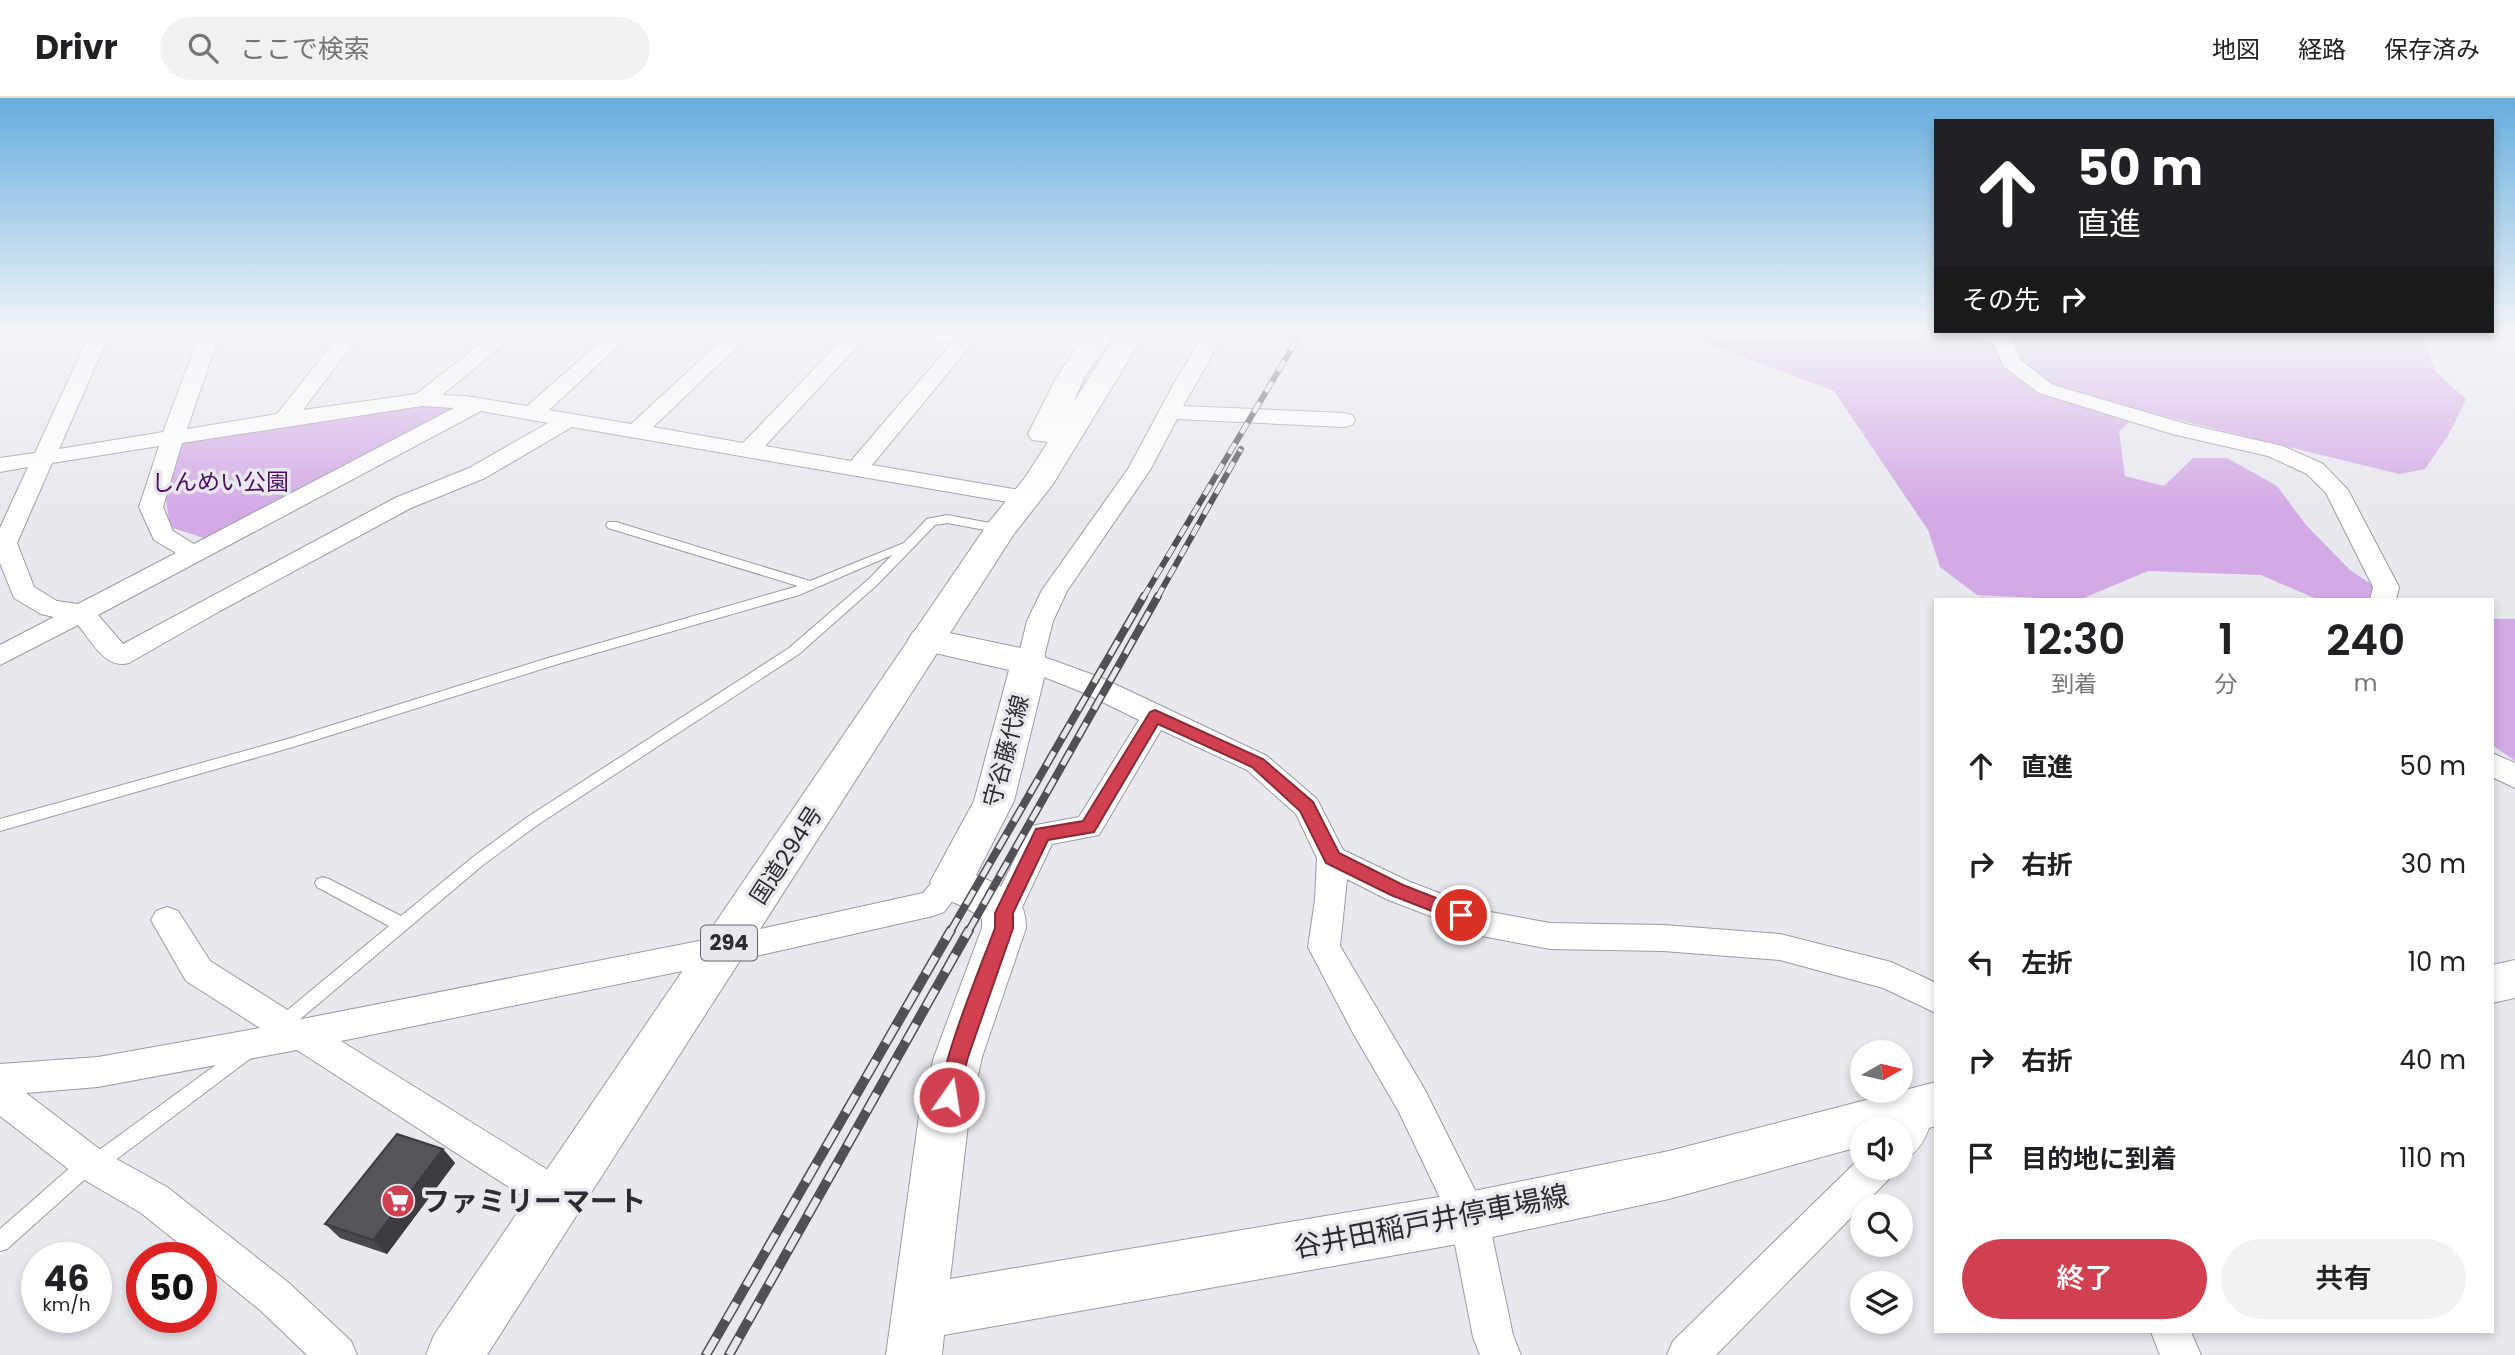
<!DOCTYPE html>
<html lang="ja">
<meta charset="utf-8">
<style>
body{margin:0;font-family:Poppins,"Noto Sans JP",sans-serif;background:#f2f2f2;color:#202124;height:100vh;display:flex;flex-direction:column;font-size:26px;white-space:nowrap}
*{box-sizing:border-box;margin:0}
p{font-size:23px;color:#757577}
.icon{flex:none;width:38px;height:38px;fill:none;stroke:currentColor;stroke-width:2;stroke-linecap:round;stroke-linejoin:round}
.map{position:relative;flex:1;overflow:hidden}
.side{position:absolute;left:1934px;top:500px;width:560px;height:735px;display:flex;flex-direction:column;background:#fff;border-radius:0px;box-shadow:0 4px 10px #0003}
.side>*{flex:none}
.hud{position:absolute;left:1934px;top:21px;width:560px;height:214px;border-radius:0px;box-shadow:0 4px 10px #0003;background:#202124;color:#fff;overflow:hidden}
.needle{width:46px;rotate:82deg}
.controls{position:absolute;left:1850px;top:942px;display:grid;gap:14px}
.controls a{display:grid;place-items:center;width:63px;height:63px;border-radius:50%;background:#fff;box-shadow:0 4px 10px #0003;font-size:35px}
.speed{position:absolute;left:21px;top:1144px;display:flex;gap:14px;font-size:35px;font-weight:700;text-align:center}
.speed>*{display:grid;place-content:center;width:91px;height:91px;border-radius:50%;background:#fff;box-shadow:0 4px 10px #0003;line-height:1}
.speed small{font-size:18px;font-weight:400}
.speed .limit{border:10px solid #d22;background:#fff;color:#111}
.pin{position:absolute;display:grid;place-items:center;width:60px;height:60px;color:#fff;margin:-30px;border:4px solid #fff;border-radius:50%;box-shadow:0 2px 7px #0007}
.me{position:absolute;width:77px;margin:-38px;rotate:13deg;stroke-linejoin:round;filter:drop-shadow(0 0 5px #0008)}
.turn{display:flex;align-items:center;gap:24px;height:147px;padding:0 28px;font-size:32px}
.turn .icon{width:91px;height:91px;stroke-width:2.5}
.turn b{display:block;font-size:49px;line-height:60px}
.then{display:flex;align-items:center;height:66px;padding:0 28px;background:#0003;gap:14px;font-size:26px}
.eta{display:flex;justify-content:space-evenly;align-items:center;height:119px;text-align:center}
.eta b{font-size:42px;font-weight:600;line-height:49px}
.primary-button{display:flex;gap:14px;margin-top:auto;padding:14px 28px}
.primary-button a{flex:1;height:80px;border-radius:42px;background:#d14051;color:#fff;font-size:28px;font-weight:600;line-height:80px;text-align:center}
.primary-button a+a{background:#f2f2f2;color:#202124}
ul{padding:0;list-style:none}
li{display:flex;align-items:center;gap:21px;height:98px;padding:0 28px}
li div{flex:1}
li b{display:block;font-size:26px}
li em{font-style:normal}
header{display:flex;align-items:center;gap:42px;box-sizing:border-box;height:98px;padding:0 35px;background:#fff;border-bottom:2px solid #e0e0e0}
header strong{font-size:33px}
nav{display:flex;gap:38px;margin-inline-start:auto;font-size:24px}
.search{width:490px;height:63px;background:#f2f2f2;display:flex;align-items:center;gap:18px;box-sizing:border-box;padding:0 24px;border-radius:38px;color:#757577;font-size:26px}
.map>svg:first-child{display:block}
.green{fill:#d4aae6}
.lines{fill:none;stroke-linecap:round;stroke-linejoin:round}
.lane-casing{stroke:#9a9ba2;stroke-width:2}
.street-casing{stroke:#9a9ba2;stroke-width:2}
.secondary-casing{stroke:#9a9ba2;stroke-width:2}
.highway-casing{stroke:#9a9ba2;stroke-width:2}
.lane{fill:#fff;fill-rule:evenodd}
.street{fill:#fff;fill-rule:evenodd}
.secondary{fill:#fff;fill-rule:evenodd}
.highway{fill:#fff;fill-rule:evenodd}
.rail-far2-casing{stroke:#505155;stroke-width:6}
.rail-far1-casing{stroke:#505155;stroke-width:8}
.rail-casing{stroke:#505155;stroke-width:10}
.rail-far2{stroke:#e7e9ef;stroke-width:4.5;stroke-dasharray:12;stroke-linecap:butt}
.rail-far1{stroke:#e7e9ef;stroke-width:5;stroke-dasharray:16;stroke-linecap:butt}
.rail{stroke:#e7e9ef;stroke-width:7;stroke-dasharray:20;stroke-linecap:butt}
.wall{fill:#49484d}
.shaded-wall{fill:#3c3b3f}
.building{fill:#55545a;stroke:#3c3b3f;stroke-width:2}
.route{fill:#d14051;stroke:#882a35;stroke-width:2}
.labels{text-anchor:middle;stroke-width:7;stroke-linejoin:round;paint-order:stroke}
.shield{fill:#e7e9ef;stroke:#646569;stroke-width:2}
.shield-label{font-size:21px;font-weight:bold;fill:#2c2d30}
.park-label{font-size:23px;fill:#4e0d62;stroke:#e7e9ef}
.street-label{font-size:23px;fill:#2c2d30;stroke:#e7e9ef}
.near-poi-label{font-size:28px;font-weight:bold;fill:#2c2d30;stroke:#e7e9ef;text-anchor:start}
.near-street-label{font-size:28px;fill:#2c2d30;stroke:#e7e9ef}
</style>
<header>
<strong>Drivr</strong>
<div class="search"><svg class="icon" aria-label="search" viewBox="0 0 24 24"><circle cx="10" cy="10" r="6"/><path d="M15 15l6 6"/></svg>ここで検索</div>
<nav><a>地図</a><a>経路</a><a>保存済み</a></nav>
</header>
<div class="map">
<svg width="2515" height="1257" viewBox="0 0 2515 1257">
<rect width="100%" height="100%" fill="#e7e9ef"/>
<path class="green" d="M1698 235H1871L1883 240 1945 235H2456L2422 240 2436 274 2466 301 2449 336 2425 371 2399 376 2142 313 2119 333 2125 378 2164 388 2193 360H2227L2277 388 2306 427 2350 472 2395 502H2319L2261 477 2148 473 2079 502 1977 497 1940 469 1928 432 1834 293 1706 245Z
M466 304 216 444 170 429 165 396 172 341 389 305Z
M2492 521H2515V663L2492 647Z"/>
<g class="lines">
<defs>
<path id="lane" d="M947 417 1001 427 1007 431 1001 435 947 425 935 427 878 486 799 556 536 728 483 767 285 934 279 936 273 934 270 929 273 924 389 828 317 789 315 785 317 781 323 779 329 781 401 818 473 759 526 720 789 550 870 480 892 457 799 497 558 566 293 649 0 733V721L291 640 548 560 798 488 608 430 606 427 608 424H616L810 483 904 445 927 421Z
M249 944 255 947 258 952 255 957 101 1073 92 1075 7 1151 0 1153V1131L81 1060 91 1058 243 947Z"/>
<path id="street" d="M90 235H110L59 351 163 334 200 235H220L187 331 277 316 341 235H361L303 312 416 296 495 235H518L442 297 466 298 527 308 610 235H632L549 312 631 326 730 235H752L653 329 743 345 849 235H870L765 348 851 363 952 245 919 239 916 235H981L872 367 1026 393 1034 395 1038 400 1034 405 1026 407 572 329 485 380 411 410 220 513 129 565C106 572 92 544 78 527L0 567V547L54 519 41 516 14 500 0 465V430L28 369 0 374V360L35 355ZM422 308 454 310 194 446 173 433 163 409 182 345ZM481 313 548 325 469 370 395 400 123 546 98 517ZM159 348 139 409 154 442 176 455 78 506 57 503 34 489 17 445 52 365Z
M1205 235H1225L1183 308 1344 315 1352 317 1355 322 1352 327 1344 329 1177 321 1150 372 1067 493 1053 523 1044 559 1102 580 1267 658 1317 701 1343 752 1408 783 1485 813 1550 825 1663 827 1780 836 1891 864 1936 885V915L1883 890 1780 862 1663 853 1550 851 1482 838 1386 801 1347 781 1340 848 1425 992 1482 1106 1488 1119 1513 1237 1521 1257H1480L1473 1239 1450 1121 1399 1014 1353 935 1308 849 1315 802 1317 760 1296 716 1247 672 1161 632 1099 737 1052 746 1015 824 1004 828 993 824 988 815 1031 728 1079 719 1139 622 1082 594 1021 570 1017 564 1027 523 1042 492 1128 371 1176 282Z
M1974 235H2001L2011 240 2020 262 2053 287 2186 326 2283 348 2323 366 2348 392 2399 489 2396 502H2370L2373 489 2326 395 2307 376 2268 358 2172 336 2039 295 2004 269 1995 247 1977 239Z
M2492 655 2515 665V690L2492 679Z
M951 772 962 775 967 784 944 814 933 818 765 856 341 943 572 1087 578 1100 572 1113 559 1118 546 1113 297 952 98 989 26 995 102 1053 167 1089 289 1185 351 1243 357 1257H307L261 1213 201 1164V1160H197L141 1115 76 1077 0 1018V966L98 959 260 930 186 883 151 822 156 813 167 809 178 813 210 863 294 916 297 922 765 830 923 795 940 775Z
M1917 995 1930 1000 1935 1011C1928 1034 1924 1053 1900 1063V1031H1891L1904 1000Z
M1862 1058V1069H1894L1889 1081 1716 1257H1667L1673 1243Z
M2151 1234H2191L2201 1257H2160Z"/>
<path id="secondary" d="M926 530 1030 552 1043 555 1048 564 1014 703 976 777C1004 789 1026 796 1026 830L982 959 969 1018 950 1181 1469 1094 1669 1053 1936 984V1028L1900 1038V1031H1862V1048L1669 1101 1469 1144 944 1237 942 1257H886L919 1018 934 959 982 830V821C966 805 940 805 930 784L974 703 1009 572 913 550 908 542 913 534Z
M2515 862V900L2492 905V867Z"/>
<path id="highway" d="M1087 235H1115L1084 280 1073 305 1117 235H1145L1053 386 1014 436 930 566 487 1257H426L434 1237 989 424 1024 381 1048 344 1032 342 1028 336 1056 280Z"/>
</defs>
<use href="#lane" class="lane-casing"/>
<use href="#street" class="street-casing"/>
<use href="#secondary" class="secondary-casing"/>
<use href="#highway" class="highway-casing"/>
<use href="#lane" class="lane"/>
<use href="#street" class="street"/>
<use href="#secondary" class="secondary"/>
<use href="#highway" class="highway"/>
<defs>
<path id="rail-far2" d="M1143 500 1301 235
M1157 500 1241 351"/>
<path id="rail-far1" d="M950 834 1144 498
M968 834 1158 498"/>
<path id="rail" d="M706 1257 951 832
M729 1257 969 832"/>
</defs>
<use href="#rail-far2" class="rail-far2-casing"/>
<use href="#rail-far1" class="rail-far1-casing"/>
<use href="#rail" class="rail-casing"/>
<use href="#rail-far2" class="rail-far2"/>
<use href="#rail-far1" class="rail-far1"/>
<use href="#rail" class="rail"/>
</g>
<path class="wall" d="M443 1051 455 1065 387 1156 340 1140 325 1126Z"/>
<path class="shaded-wall" d="M443 1051 455 1065 387 1156 373 1142Z"/>
<path class="building" d="M397 1036 443 1051 373 1142 325 1126Z"/>
<linearGradient id="sky" x2="0" y2="1"><stop stop-color="#66adde"/><stop offset="0.57" stop-color="#f4f5f8"/><stop offset="1" stop-color="#f4f5f8" stop-opacity="0"/></linearGradient>
<rect width="2515" height="411" fill="url(#sky)"/>
<path class="route" d="M1155 612 1263 661 1313 704 1339 755 1403 787 1467 812 1470 817 1467 822 1461 824 1455 822 1391 797 1326 765 1300 713 1252 669 1158 626 1094 734 1048 742 1013 815V830L968 959 956 1005 949 1008 942 1005C932 984 985 858 995 830V815L1036 731 1083 723 1150 614Z"/>
<defs>
<symbol id="supermarket-disc" viewBox="-11 -11 22 22"><circle r="9.5" fill="#d14051" stroke="#e7e9ef"/><path d="M-6-5.5h2.5l.6 2H6L4.5 2H-2.5L-4.4-4H-6ZM-1.5 3.2a1.3 1.3 0 1 0 .1 0ZM3 3.2a1.3 1.3 0 1 0 .1 0Z" fill="#fff"/></symbol>
</defs>
<g fill-rule="evenodd">
<use href="#supermarket-disc" x="379" y="1084" width="38" height="38"/>
</g>
<g class="labels">
<rect class="shield" x="701" y="827.5" width="56" height="35" rx="5"/>
<g class="shield-label">
<text x="729" y="852">294</text>
</g>
<g class="park-label">
<text x="220" y="392">しんめい公園</text>
</g>
<g class="street-label">
<text transform="translate(1006 653) rotate(-75)" y="8">守谷藤代線</text>
<text transform="translate(786 757) rotate(-57)" y="8">国道294号</text>
</g>
<g class="near-poi-label">
<text x="422" y="1113">ファミリーマート</text>
</g>
<g class="near-street-label">
<text transform="translate(1431 1123) rotate(-11)" y="10">谷井田稲戸井停車場線</text>
</g>
</g>
</svg>
<div class="controls">
<a><svg class="needle" viewBox="-14 -14 28 28"><path d="M0-13l5 13h-10z" fill="#e53935"/><path d="M0 13l5-13h-10z" fill="#757577"/></svg></a>
<a><svg class="icon" aria-label="sound" viewBox="0 0 24 24"><path d="M4 9h4l5-4v14l-5-4H4zM17 9q2 3 0 6"/></svg></a>
<a><svg class="icon" aria-label="search" viewBox="0 0 24 24"><circle cx="10" cy="10" r="6"/><path d="M15 15l6 6"/></svg></a>
<a><svg class="icon" aria-label="layers" viewBox="0 0 24 24"><path d="M12 4l9 5-9 5-9-5zM3 14l9 5 9-5"/></svg></a>
</div>
<div class="speed"><div>46<small>km/h</small></div><div class="limit">50</div></div>
<div class="pin" style="left:1461px;top:817px;background:#d93025"><svg class="icon" aria-label="arrive" viewBox="0 0 24 24"><path d="M6 21V4h12l-3 4 3 4H6"/></svg></div>
<svg class="me" style="left:949px;top:999px" viewBox="-20 -20 40 40"><circle r="17" fill="#d14051" stroke="#fff" stroke-width="3"/><path d="M0-11L8 9 0 5-8 9z" fill="#fff"/></svg>
<div class="hud">
<div class="turn"><svg class="icon" aria-label="ahead" viewBox="0 0 24 24"><path d="M12 20V5M6 11l6-6 6 6"/></svg><div><b>50 m</b>直進</div></div>
<div class="then">その先<svg class="icon" aria-label="right" viewBox="0 0 24 24"><path d="M7 20v-9h11M14 6l5 5-5 5"/></svg></div>
</div>
<section class="side">
<div class="eta">
<div><b>12:30</b><p>到着</p></div>
<div><b>1</b><p>分</p></div>
<div><b>240</b><p>m</p></div>
</div>
<ul>
<li><svg class="icon" aria-label="ahead" viewBox="0 0 24 24"><path d="M12 20V5M6 11l6-6 6 6"/></svg><div><b>直進</b></div><em>50 m</em></li>
<li><svg class="icon" aria-label="right" viewBox="0 0 24 24"><path d="M7 20v-9h11M14 6l5 5-5 5"/></svg><div><b>右折</b></div><em>30 m</em></li>
<li><svg class="icon" aria-label="left" viewBox="0 0 24 24"><path d="M17 20v-9H6M10 6l-5 5 5 5"/></svg><div><b>左折</b></div><em>10 m</em></li>
<li><svg class="icon" aria-label="right" viewBox="0 0 24 24"><path d="M7 20v-9h11M14 6l5 5-5 5"/></svg><div><b>右折</b></div><em>40 m</em></li>
<li><svg class="icon" aria-label="arrive" viewBox="0 0 24 24"><path d="M6 21V4h12l-3 4 3 4H6"/></svg><div><b>目的地に到着</b></div><em>110 m</em></li>
</ul>
<div class="primary-button"><a>終了</a><a>共有</a></div>
</section>
</div>
